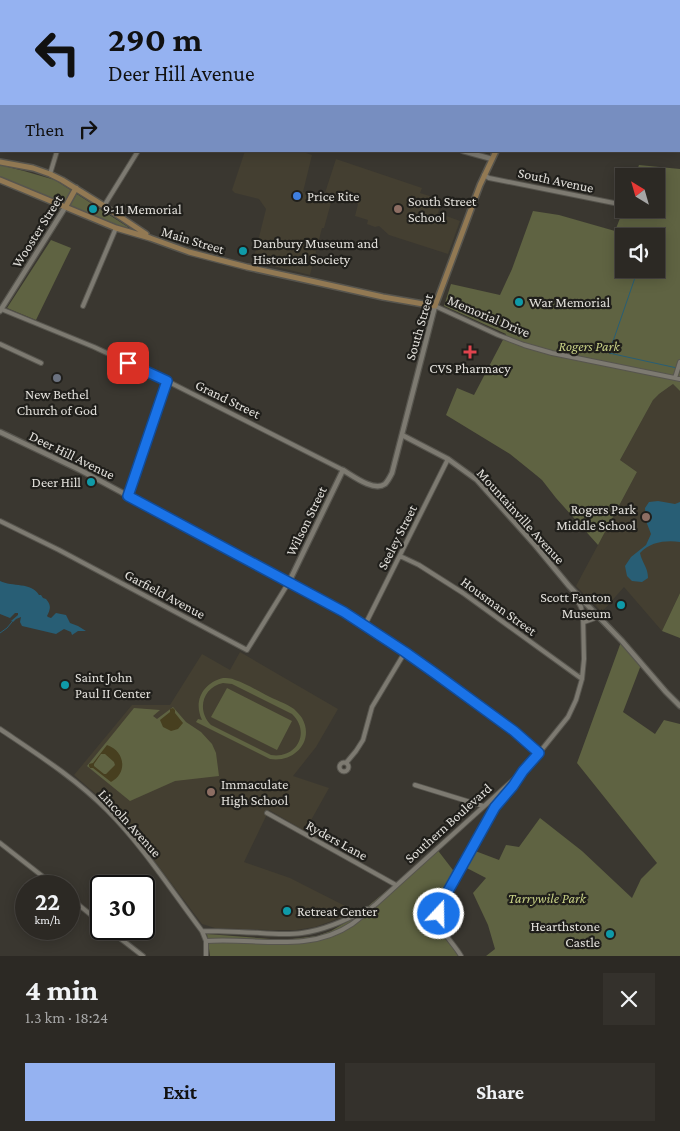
<!DOCTYPE html>
<meta charset="utf-8">
<style>
body{margin:0;font-family:"Crimson Pro",serif;background:#34312c;color:#f1f3f6;height:100vh;display:flex;flex-direction:column;font-size:19px;white-space:nowrap}
*{box-sizing:border-box;margin:0}
p{font-size:16px;color:#a6a6a6}
.icon{flex:none;width:28px;height:28px;fill:none;stroke:currentColor;stroke-width:2;stroke-linecap:round;stroke-linejoin:round}
.map{position:relative;height:956px;overflow:hidden}
.side{display:flex;flex-direction:column;background:#2c2924;flex:1}
.side>*{flex:none}
.guide{position:absolute;left:0px;top:0px;width:680px;height:152px;box-shadow:0 2px 12px #0003,0 0 0 1px #484541;background:#95b2f1;color:#111;overflow:hidden}
.needle{width:32px;rotate:323deg}
.fabs{position:absolute;left:615px;top:168px;display:grid;gap:10px}
.fabs a{display:grid;place-items:center;width:50px;height:50px;border-radius:0px;background:#2c2924;box-shadow:0 2px 12px #0003,0 0 0 1px #484541;font-size:25px}
.speed{position:absolute;left:15px;top:875px;display:flex;gap:10px;font-size:25px;font-weight:700;text-align:center}
.speed>*{display:grid;place-content:center;width:65px;height:65px;border-radius:50%;background:#2c2924;box-shadow:0 2px 12px #0003,0 0 0 1px #484541;line-height:1}
.speed small{font-size:12px;font-weight:400}
.speed .limit{border:2px solid #111;border-radius:8px;background:#fff;color:#111}
.pin{position:absolute;display:grid;place-items:center;width:42px;height:42px;color:#fff;margin:-21px;border-radius:10px;box-shadow:0 2px 8px #0006}
.me{position:absolute;width:55px;margin:-28px;rotate:21deg;stroke-linejoin:round;filter:drop-shadow(0 0 4px #0008)}
.turn{display:flex;align-items:center;gap:18px;height:105px;padding:0 25px;font-size:22px}
.turn .icon{width:65px;height:65px;stroke-width:2.5}
.turn b{display:block;font-size:35px;line-height:42px}
.then{display:flex;align-items:center;height:48px;padding:0 25px;background:#0003;gap:10px;font-size:19px}
.round{display:grid;place-items:center;flex:none;width:52px;height:52px;border-radius:0px;background:#34312c}
.overview{display:flex;align-items:center;justify-content:space-between;height:85px;padding:0 25px}
h1{font-size:30px;font-weight:700;line-height:38px}
.button{display:flex;gap:10px;margin-top:auto;padding:10px 25px}
.button a{flex:1;height:58px;border-radius:0px;background:#95b2f1;color:#111;font-size:20px;font-weight:700;line-height:58px;text-align:center}
.button a+a{background:#34312c;color:#f1f3f6}
.map>svg:first-child{display:block}
.built{fill:#443f31}
.green{fill:#5f6342;fill-rule:evenodd}
.sand{fill:#473f1f;fill-rule:evenodd}
.water{fill:#285e75}
.lines{fill:none;stroke-linecap:round;stroke-linejoin:round}
.stream{stroke:#285e75;stroke-width:1}
.minor-casing{stroke:#57554e;stroke-width:6}
.tertiary-casing{stroke:#57554e;stroke-width:7}
.secondary-casing{stroke:#57554e;stroke-width:8}
.minor{stroke:#7d7a71;stroke-width:4}
.tertiary{stroke:#7d7a71;stroke-width:4.5}
.secondary{stroke:#927953;stroke-width:5}
.route-casing{stroke:#114b97;stroke-width:12}
.route{stroke:#1a73e8;stroke-width:9}
.shop-dot{fill:#3f7fe0;stroke:#201f1b;stroke-width:2}
.culture-dot{fill:#0f9aa8;stroke:#201f1b;stroke-width:2}
.education-dot{fill:#8d6e63;stroke:#201f1b;stroke-width:2}
.health-dot{fill:#e0444e;stroke:#201f1b;stroke-width:2}
.worship-dot{fill:#6b7280;stroke:#201f1b;stroke-width:2}
.labels{text-anchor:middle;stroke-width:4.5;stroke-linejoin:round;paint-order:stroke}
.street-label{font-size:14px;fill:#e1dfda;stroke:#201f1b}
.poi-label{font-size:14px;fill:#e1dfda;stroke:#201f1b;text-anchor:start}
.park-label{font-size:14px;font-style:italic;fill:#c7d085;stroke:#201f1b}
</style>
<div class="map">
<svg width="680" height="956" viewBox="0 0 680 956">
<rect width="100%" height="100%" fill="#3a3730"/>
<path class="built" d="M245 151H300L312 155 303 192 332 199 324 228H322L310 275 253 261 266 209 259 199 235 193 232 190Z
M336 159 422 188 420 193 442 200 438 213 460 221 448 254 389 235 379 226 375 227 367 224 368 220 355 216 358 204 340 198H332L324 196Z
M673 384 680 391V593L662 631 624 587 602 612 576 586 637 472 620 460 653 400 659 394Z
M240 652 338 709 316 747 293 776 329 788 305 831 269 810 244 862 290 878 357 912 315 927 296 930H270L215 928 202 924 138 839 98 796 74 775 132 705H170L202 654 230 670Z"/>
<path class="green" d="M0 165 24 171 55 180 128 227 127 229 0 177Z
M639 165 680 169V391L673 384 659 394 653 400 620 460 637 472 598 545 556 498 542 480 536 475 510 454 446 415 457 388 474 395 506 334 444 306 451 284 500 295 512 269 533 211 559 215 615 231 624 208V209H656V176H635ZM624 236H656V269H624Z
M51 240 71 248 36 320 7 308Z
M680 593V638L662 631Z
M621 642 641 665 623 712 655 734 664 720 680 724V956H486L495 949 488 925 473 893 486 878 461 865 470 849 499 860 506 845 519 847 540 818 582 851 632 898 641 879 657 863 577 763Z
M223 678C227 678 231 678 235 680 245 683 256 690 266 695 275 700 286 703 294 709 297 712 300 715 302 718 315 741 294 763 270 759L196 722 198 719 202 720C193 701 203 683 223 678ZM223 683 232 684 292 714C311 732 297 759 271 755L211 725C196 710 203 687 223 683Z
M227 688 292 721 277 750 211 717Z
M173 707 186 722 201 732 212 744 216 753 219 776 175 781 130 801 87 766 134 708 160 710 153 716 157 719Z
M436 848 456 874C450 884 436 905 434 916 434 920 437 927 439 931 445 940 453 946 458 956H210L207 934 284 940 317 936 331 931 355 917 397 882Z"/>
<path class="sand" d="M173 708 175 710V713L183 723 178 729 171 731 163 727 160 720 170 712V709Z
M107 745C125 751 128 773 111 782L93 768H90L89 766V764L93 763ZM101 754H105L114 762 115 765 106 774H104L94 766V764Z"/>
<path class="water" d="M658 501 675 504 680 502V542C666 540 650 542 640 553 642 563 648 567 648 578L642 582 632 581 627 576 625 566 631 557 646 545 651 534 646 521 645 508 649 502Z
M0 581C12 587 32 582 39 595H41L43 598 46 599C51 605 51 608 47 616L48 617 51 618 56 613 66 615 70 623 78 626 86 631H78L72 635 71 632 64 629 56 634 22 626 20 622 21 617 16 619 13 622 11 621 18 615V613H15L10 618 0 614Z"/>
<g class="lines">
<path class="stream" d="M638 269 609 353 677 368
M0 633 7 628 12 622"/>
<defs>
<path id="minor" d="M421 0 424 1
M25 1 26 0
M107 1V0
M174 1V0
M266 1 267 0
M679 31 680 32
M0 49 1 46
M50 174 57 151
M484 175 489 178 624 205
M104 206 138 151
M83 306 116 228
M435 306 498 335 524 345 552 353 680 379
M1 309 94 347 167 381 343 470
M0 344 41 363
M675 378 680 362
M129 496 167 381
M0 521 59 550 247 650 289 582 345 612 405 652 514 731 539 753
M400 556 419 565 463 593 582 679
M584 622 598 617
M365 625 448 459
M0 729C37 754 75 778 107 810 143 846 171 890 202 931L206 941V956
M339.5 767a4.5 4.5 0 1 1 9 0a4.5 4.5 0 1 1-9 0Z
M346 763 356 751 363 740 372 707 405 652
M415 785 483 806
M267 813 396 885
M0 843 55 886
M69 897 101 923
M108 929 143 956
M202 931C221 931 240 932 260 933 274 934 288 935 302 933 325 930 347 920 367 909
M206 941C255 937 308 954 352 924 361 918 368 910 376 904L523 771 539 753 568 717 576 700 582 679 584 659 583 616 581 607 573 592
M461 956C454 943 437 930 439 913 440 910 441 905 442 902L495 807 519 777"/>
<path id="tertiary" d="M139 0 141 1
M528 0V1
M679 132H680
M463 151 492 159
M0 311 66 206
M0 432 80 470 289 582 343 470C353 476 374 492 385 484 388 481 390 477 392 473L435 306
M402 435 448 459 477 480 535 545 569 586 622 641 666 692 680 706"/>
<path id="secondary" d="M622 1 623 0
M0 162 33 168 50 174 62 180 104 206 146 234
M0 180 116 228 150 238 189 252 247 267 311 281 383 297 435 306 480 185 496 151
M66 206 76 188"/>
</defs>
<use href="#minor" class="minor-casing"/>
<use href="#tertiary" class="tertiary-casing"/>
<use href="#secondary" class="secondary-casing"/>
<use href="#minor" class="minor"/>
<use href="#tertiary" class="tertiary"/>
<use href="#secondary" class="secondary"/>
</g>
<g class="lines">
<defs>
<path id="route" d="M128 363 167 381 128 496 344 612 405 652 436 674 514 731 539 753 523 771 513 786 495 807 442 902 439 914"/>
</defs>
<use href="#route" class="route-casing"/>
<use href="#route" class="route"/>
</g>
<circle class="shop-dot" cx="297" cy="196" r="5"/>
<g class="culture-dot">
<circle cx="93" cy="209" r="5"/>
<circle cx="243" cy="251" r="5"/>
<circle cx="519" cy="302" r="5"/>
<circle cx="91" cy="482" r="5"/>
<circle cx="621" cy="605" r="5"/>
<circle cx="65" cy="685" r="5"/>
<circle cx="287" cy="911" r="5"/>
<circle cx="610" cy="934" r="5"/>
</g>
<g class="education-dot">
<circle cx="398" cy="209" r="5"/>
<circle cx="646" cy="517" r="5"/>
<circle cx="211" cy="792" r="5"/>
</g>
<path class="health-dot" d="M467.5 344.5h5v5h5v5h-5v5h-5v-5h-5v-5h5z"/>
<circle class="worship-dot" cx="57" cy="378" r="5"/>
<g class="labels">
<g class="street-label">
<text transform="translate(556 180) rotate(12)" y="5">South Avenue</text>
<text transform="translate(37 231) rotate(-58)" y="5">Wooster Street</text>
<text transform="translate(193 240) rotate(17)" y="5">Main Street</text>
<text transform="translate(489 316) rotate(23)" y="5">Memorial Drive</text>
<text transform="translate(419 327) rotate(-74)" y="5">South Street</text>
<text transform="translate(228 399) rotate(26)" y="5">Grand Street</text>
<text transform="translate(72 455) rotate(26)" y="5">Deer Hill Avenue</text>
<text transform="translate(521 516) rotate(48)" y="5">Mountainville Avenue</text>
<text transform="translate(306 521) rotate(-64)" y="5">Wilson Street</text>
<text transform="translate(397 537) rotate(-63)" y="5">Seeley Street</text>
<text transform="translate(165 594) rotate(28)" y="5">Garfield Avenue</text>
<text transform="translate(499 606) rotate(36)" y="5">Housman Street</text>
<text transform="translate(130 823) rotate(48)" y="5">Lincoln Avenue</text>
<text transform="translate(448 823) rotate(-42)" y="5">Southern Boulevard</text>
<text transform="translate(337 840) rotate(29)" y="5">Ryders Lane</text>
</g>
<g class="poi-label">
<text x="307" y="201">Price Rite</text>
<text x="408" y="206">South Street<tspan x="408" dy="16">School</tspan></text>
<text x="103" y="214">9-11 Memorial</text>
<text x="253" y="248">Danbury Museum and<tspan x="253" dy="16">Historical Society</tspan></text>
<text x="529" y="307">War Memorial</text>
<text x="470" y="373" text-anchor="middle">CVS Pharmacy</text>
<text x="57" y="399" text-anchor="middle">New Bethel<tspan x="57" dy="16">Church of God</tspan></text>
<text x="81" y="487" text-anchor="end">Deer Hill</text>
<text x="636" y="514" text-anchor="end">Rogers Park<tspan x="636" dy="16">Middle School</tspan></text>
<text x="611" y="602" text-anchor="end">Scott Fanton<tspan x="611" dy="16">Museum</tspan></text>
<text x="75" y="682">Saint John<tspan x="75" dy="16">Paul II Center</tspan></text>
<text x="221" y="789">Immaculate<tspan x="221" dy="16">High School</tspan></text>
<text x="297" y="916">Retreat Center</text>
<text x="600" y="931" text-anchor="end">Hearthstone<tspan x="600" dy="16">Castle</tspan></text>
</g>
<g class="park-label">
<text x="589" y="351">Rogers Park</text>
<text x="547" y="903">Tarrywile Park</text>
</g>
</g>
</svg>
<div class="fabs">
<a><svg class="needle" viewBox="-14 -14 28 28"><path d="M0-13l5 13h-10z" fill="#e53935"/><path d="M0 13l5-13h-10z" fill="#a6a6a6"/></svg></a>
<a><svg class="icon" aria-label="sound" viewBox="0 0 24 24"><path d="M4 9h4l5-4v14l-5-4H4zM17 9q2 3 0 6"/></svg></a>
</div>
<div class="speed"><div>22<small>km/h</small></div><div class="limit">30</div></div>
<div class="pin" style="left:128px;top:363px;background:#d93025"><svg class="icon" aria-label="arrive" viewBox="0 0 24 24"><path d="M6 21V4h12l-3 4 3 4H6"/></svg></div>
<svg class="me" style="left:439px;top:914px" viewBox="-20 -20 40 40"><circle r="17" fill="#1a73e8" stroke="#fff" stroke-width="3"/><path d="M0-11L8 9 0 5-8 9z" fill="#fff"/></svg>
<div class="guide">
<div class="turn"><svg class="icon" aria-label="left" viewBox="0 0 24 24"><path d="M17 20v-9H6M10 6l-5 5 5 5"/></svg><div><b>290 m</b>Deer Hill Avenue</div></div>
<div class="then">Then<svg class="icon" aria-label="right" viewBox="0 0 24 24"><path d="M7 20v-9h11M14 6l5 5-5 5"/></svg></div>
</div>
</div>
<section class="side">
<div class="overview"><div><h1>4 min</h1><p>1.3 km · 18:24</p></div><a class="round"><svg class="icon" aria-label="close" viewBox="0 0 24 24"><path d="M6 6l12 12M18 6L6 18"/></svg></a></div>
<div class="button"><a>Exit</a><a>Share</a></div>
</section>
